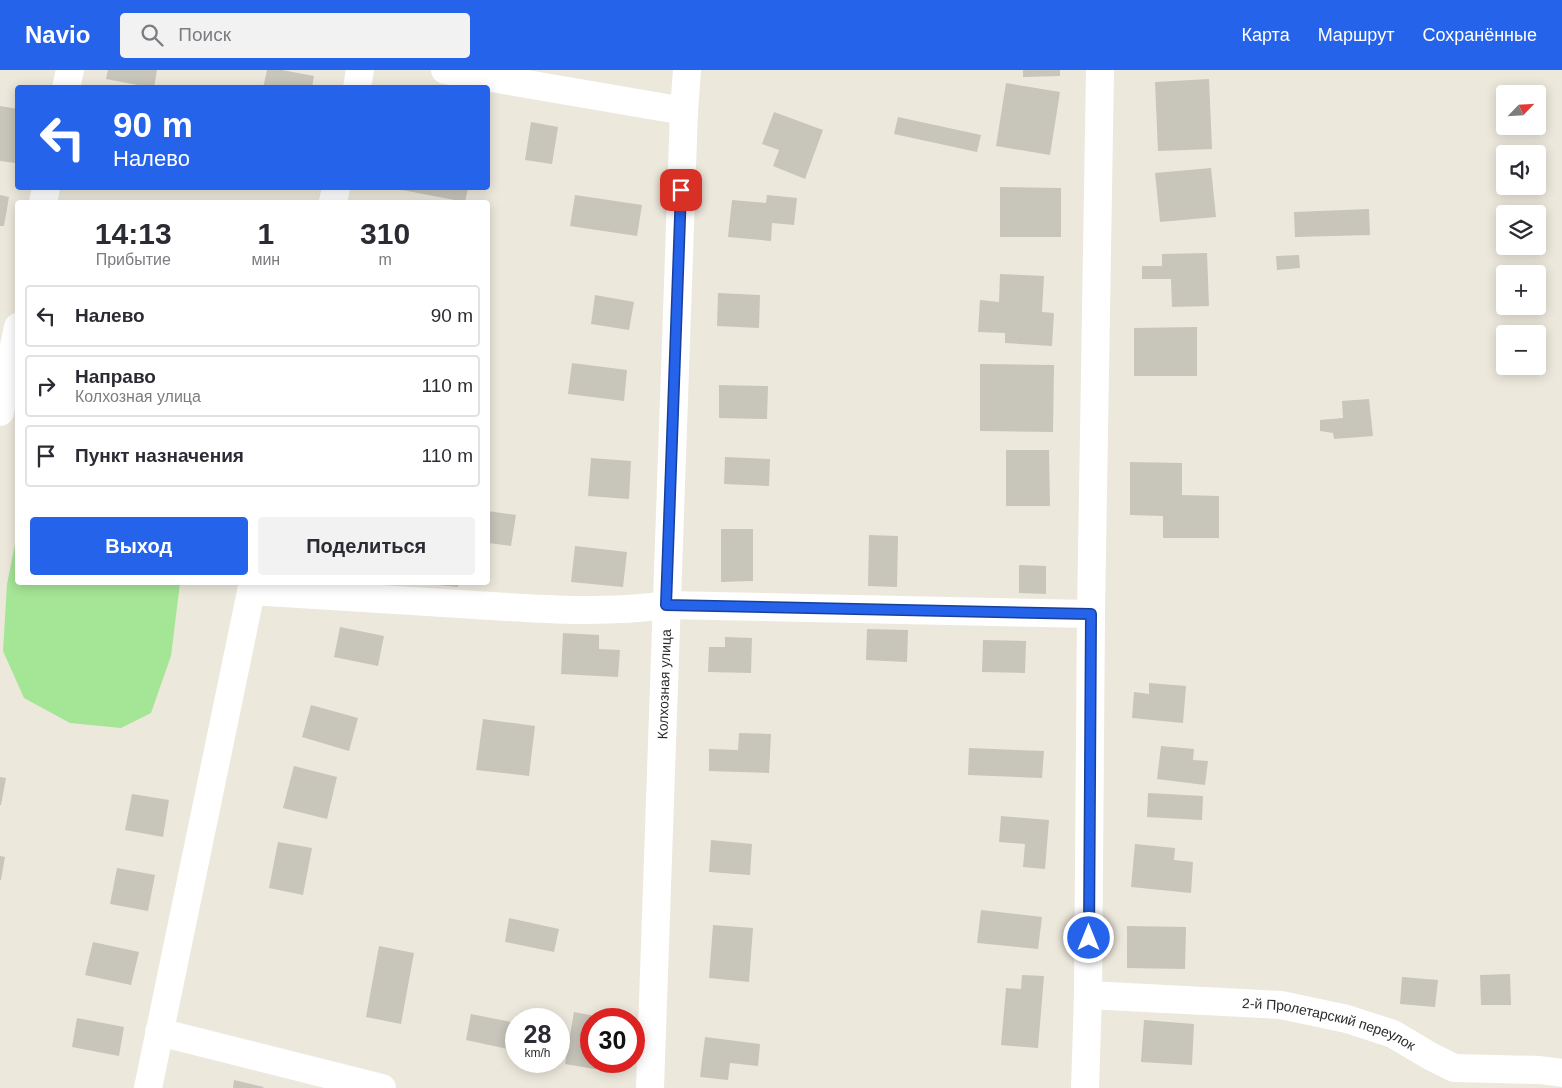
<!DOCTYPE html>
<html lang="ru">
<meta charset="utf-8">
<style>
body{margin:0;font-family:Helvetica,sans-serif;background:#f2f2f3;color:#2b2b33;height:100vh;display:flex;flex-direction:column;font-size:19px;white-space:nowrap}
*{box-sizing:border-box;margin:0}
p{font-size:16px;color:#7c7c81}
.icon{flex:none;width:28px;height:28px;fill:none;stroke:currentColor;stroke-width:2;stroke-linecap:round;stroke-linejoin:round}
.map{position:relative;flex:1;overflow:hidden}
.sheet{position:absolute;left:15px;top:130px;width:475px;height:385px;display:flex;flex-direction:column;background:#fff;border-radius:5px;box-shadow:0 2px 12px #0003}
.sheet>*{flex:none}
.guide{position:absolute;left:15px;top:15px;width:475px;height:105px;border-radius:5px;box-shadow:0 2px 12px #0003;background:#2563eb;color:#fff;overflow:hidden}
.needle{width:32px;rotate:65deg}
.buttons{position:absolute;left:1496px;top:15px;display:grid;gap:10px}
.buttons a{display:grid;place-items:center;width:50px;height:50px;border-radius:5px;background:#fff;box-shadow:0 2px 12px #0003;font-size:25px}
.speed{position:absolute;left:505px;top:938px;display:flex;gap:10px;font-size:25px;font-weight:700;text-align:center}
.speed>*{display:grid;place-content:center;width:65px;height:65px;border-radius:50%;background:#fff;box-shadow:0 2px 12px #0003;line-height:1}
.speed small{font-size:12px;font-weight:400}
.speed .limit{border:8px solid #d22;background:#fff;color:#111}
.pin{position:absolute;display:grid;place-items:center;width:42px;height:42px;color:#fff;margin:-21px;border-radius:10px;box-shadow:0 2px 8px #0006}
.me{position:absolute;width:55px;margin:-28px;rotate:0deg;stroke-linejoin:round;filter:drop-shadow(0 0 4px #0008)}
.turn{display:flex;align-items:center;gap:18px;height:105px;padding:0 15px;font-size:22px}
.turn .icon{width:65px;height:65px;stroke-width:2.5}
.turn b{display:block;font-size:35px;line-height:42px}
.eta{display:flex;justify-content:space-evenly;align-items:center;height:85px;text-align:center}
.eta b{font-size:30px;font-weight:800;line-height:35px}
.primary-button{display:flex;gap:10px;margin-top:auto;padding:10px 15px}
.primary-button a{flex:1;height:58px;border-radius:5px;background:#2563eb;color:#fff;font-size:20px;font-weight:800;line-height:58px;text-align:center}
.primary-button a+a{background:#f2f2f3;color:#2b2b33}
ul{padding:0;list-style:none}
li{display:flex;align-items:center;gap:15px;height:62px;margin:0 10px 8px;padding:0 5px;border:2px solid #e1e1e2;border-radius:5px}
li div{flex:1}
li b{display:block;font-size:19px}
li em{font-style:normal}
header{display:flex;align-items:center;gap:30px;box-sizing:border-box;height:70px;padding:0 25px;background:#2563eb;color:#fff}
header strong{font-size:24px}
nav{display:flex;gap:28px;margin-inline-start:auto;font-size:18px}
.search{width:350px;height:45px;background:#f2f2f3;display:flex;align-items:center;gap:12px;box-sizing:border-box;padding:0 18px;border-radius:5px;color:#7c7c81;font-size:19px}
.map>svg:first-child{display:block}
.green{fill:#a5e596}
.building{fill:#c8c5bb}
.lines{fill:none;stroke-linecap:round;stroke-linejoin:round}
.minor{stroke:#fff;stroke-width:28}
.route-casing{stroke:#184099;stroke-width:12}
.route{stroke:#2563eb;stroke-width:9}
.labels{text-anchor:middle;stroke-width:5;stroke-linejoin:round;paint-order:stroke}
.street-label{font-size:14px;fill:#2a2a2a;stroke:#fff}
</style>
<header>
<strong>Navio</strong>
<div class="search"><svg class="icon" aria-label="search" viewBox="0 0 24 24"><circle cx="10" cy="10" r="6"/><path d="M15 15l6 6"/></svg>Поиск</div>
<nav><a>Карта</a><a>Маршрут</a><a>Сохранённые</a></nav>
</header>
<div class="map">
<svg width="1562" height="1018" viewBox="0 0 1562 1018">
<rect width="100%" height="100%" fill="#ede8dc"/>
<path class="green" d="M17 464 18 512 180 513 171 586 151 643 121 658 70 653 24 628 3 581 7 514Z"/>
<path class="building" d="M108 0H157L154 18 106 9Z
M267 0H282L314 6 312 18H263Z
M1023 0H1060V6L1023 7Z
M1209 9 1212 79 1158 81 1155 12Z
M1006 13 1060 22 1050 85 996 76Z
M0 36 18 39V79L15 93 0 91Z
M774 42 823 60 805 109 773 96 779 80 762 74Z
M898 47 981 65 977 82 894 64Z
M531 52 558 57 552 94 525 90Z
M1211 98 1216 147 1160 152 1155 103Z
M1000 117 1061 118V167H1000Z
M392 118H468L465 132Z
M0 125 9 127 4 156H0Z
M575 125 642 135 637 166 570 156Z
M767 125 797 128 794 155 772 153 771 171 728 167 732 130 766 133Z
M1369 139 1370 165 1295 167 1294 142Z
M1207 183 1209 236 1172 237 1171 209H1142V196H1162V184Z
M1299 185 1300 198 1277 200 1276 186Z
M1000 204 1044 206 1042 242 1054 243 1052 276 1005 273V263L978 262 980 230 999 232Z
M718 223 760 225 759 258 717 256Z
M595 225 634 232 629 260 591 254Z
M1197 257V306H1134V258Z
M572 293 627 300 624 331 568 324Z
M980 294 1054 295 1053 362 980 361Z
M719 315 768 316 767 349 719 348Z
M1369 329 1373 366 1334 369 1333 363 1320 361V350L1343 348 1342 331Z
M1006 380H1049L1050 436H1006Z
M725 387 770 389 769 416 724 414Z
M591 388 631 391 629 429 588 426Z
M1130 392 1182 393V425L1219 426V468H1163V446L1130 445Z
M488 441 516 445 511 476 488 473Z
M721 459H753V511L721 512Z
M869 465 898 466 897 517 868 516Z
M575 476 627 482 623 517 571 512Z
M1019 495 1046 496V524L1019 523Z
M428 512H458V517L428 514Z
M340 557 384 566 378 596 334 587Z
M867 559 908 560 907 592 866 590Z
M563 563 599 565V579L620 580 618 607 561 604Z
M725 567 752 568 751 603 708 602 709 577H725Z
M983 570 1026 571 1025 603 982 602Z
M1149 613 1186 616 1183 653 1132 648 1134 622 1149 624Z
M311 635 358 648 349 681 302 667Z
M483 649 535 656 529 706 476 700Z
M739 663 771 664 769 703 709 701V679L738 680Z
M1161 676 1194 679 1193 690 1208 691 1205 715 1157 709Z
M969 678 1044 681 1042 708 968 705Z
M294 696 337 707 327 749 283 738Z
M0 707 6 708 1 735H0Z
M1148 723 1203 726 1202 750 1147 747Z
M132 724 169 730 163 767 125 760Z
M1001 746 1049 750 1045 799 1023 797 1025 774 999 772Z
M711 770 752 774 750 805 709 802Z
M278 772 312 778 303 825 269 818Z
M1135 774 1175 778 1174 790 1193 792 1191 823 1131 817Z
M0 786 5 787 1 810H0Z
M117 798 155 805 148 841 110 834Z
M981 840 1042 847 1038 879 977 873Z
M509 848 559 859 554 882 505 872Z
M713 855 753 858 749 912 709 908Z
M1127 856 1186 857 1185 899 1127 898Z
M93 872 139 882 131 915 85 905Z
M379 876 414 883 401 954 366 947Z
M1510 904 1511 935H1481L1480 905Z
M1022 905 1044 906 1038 978 1001 975 1006 918 1021 919Z
M1402 907 1438 910 1435 937 1400 934Z
M574 942 606 948 591 949V991H603L601 1000 565 994Z
M471 944 516 953 512 980 466 970Z
M77 948 124 957 119 986 72 977Z
M1144 950 1194 954 1192 995 1141 992Z
M705 967 760 974 758 996 730 993 728 1010 700 1007Z
M234 1010 264 1017 263 1018H233Z"/>
<g class="lines">
<g class="minor">
<path d="M445 0 684 41"/>
<path d="M66 18 70 0"/>
<path d="M357 18 360 0"/>
<path d="M43 132 46 118"/>
<path d="M333 132 336 118"/>
<path d="M0 342 18 257"/>
<path d="M251 521C326 526 401 530 476 535 539 539 603 544 666 535L1091 544"/>
<path id="s1" d="M1088 925 1281 935 1347 949 1393 964 1430 986 1454 998 1540 1000 1562 1003"/>
<path d="M159 962 382 1018"/>
<path d="M148 1018 253 512"/>
<path id="s2" d="M650 1018 684 41 687 0"/>
<path d="M1085 1018 1088 925 1091 544 1100 0"/>
</g>
</g>
<g class="lines">
<defs>
<path id="route" d="M681 120 666 535 1091 544 1089 868"/>
</defs>
<use href="#route" class="route-casing"/>
<use href="#route" class="route"/>
</g>
<g class="labels">
<g class="street-label">
<text dy="5" stroke="none"><textPath href="#s2" startOffset="404">Колхозная улица</textPath></text>
<text dy="5" stroke="none"><textPath href="#s1" startOffset="244">2-й Пролетарский переулок</textPath></text>
</g>
</g>
</svg>
<div class="buttons">
<a><svg class="needle" viewBox="-14 -14 28 28"><path d="M0-13l5 13h-10z" fill="#e53935"/><path d="M0 13l5-13h-10z" fill="#7c7c81"/></svg></a>
<a><svg class="icon" aria-label="sound" viewBox="0 0 24 24"><path d="M4 9h4l5-4v14l-5-4H4zM17 9q2 3 0 6"/></svg></a>
<a><svg class="icon" aria-label="layers" viewBox="0 0 24 24"><path d="M12 4l9 5-9 5-9-5zM3 14l9 5 9-5"/></svg></a>
<a>+</a>
<a>−</a>
</div>
<div class="speed"><div>28<small>km/h</small></div><div class="limit">30</div></div>
<div class="pin" style="left:681px;top:120px;background:#d93025"><svg class="icon" aria-label="arrive" viewBox="0 0 24 24"><path d="M6 21V4h12l-3 4 3 4H6"/></svg></div>
<svg class="me" style="left:1089px;top:868px" viewBox="-20 -20 40 40"><circle r="17" fill="#2563eb" stroke="#fff" stroke-width="3"/><path d="M0-11L8 9 0 5-8 9z" fill="#fff"/></svg>
<div class="guide">
<div class="turn"><svg class="icon" aria-label="left" viewBox="0 0 24 24"><path d="M17 20v-9H6M10 6l-5 5 5 5"/></svg><div><b>90 m</b>Налево</div></div>
</div>
<section class="sheet">
<div class="eta">
<div><b>14:13</b><p>Прибытие</p></div>
<div><b>1</b><p>мин</p></div>
<div><b>310</b><p>m</p></div>
</div>
<ul>
<li><svg class="icon" aria-label="left" viewBox="0 0 24 24"><path d="M17 20v-9H6M10 6l-5 5 5 5"/></svg><div><b>Налево</b></div><em>90 m</em></li>
<li><svg class="icon" aria-label="right" viewBox="0 0 24 24"><path d="M7 20v-9h11M14 6l5 5-5 5"/></svg><div><b>Направо</b><p>Колхозная улица</p></div><em>110 m</em></li>
<li><svg class="icon" aria-label="arrive" viewBox="0 0 24 24"><path d="M6 21V4h12l-3 4 3 4H6"/></svg><div><b>Пункт назначения</b></div><em>110 m</em></li>
</ul>
<div class="primary-button"><a>Выход</a><a>Поделиться</a></div>
</section>
</div>
